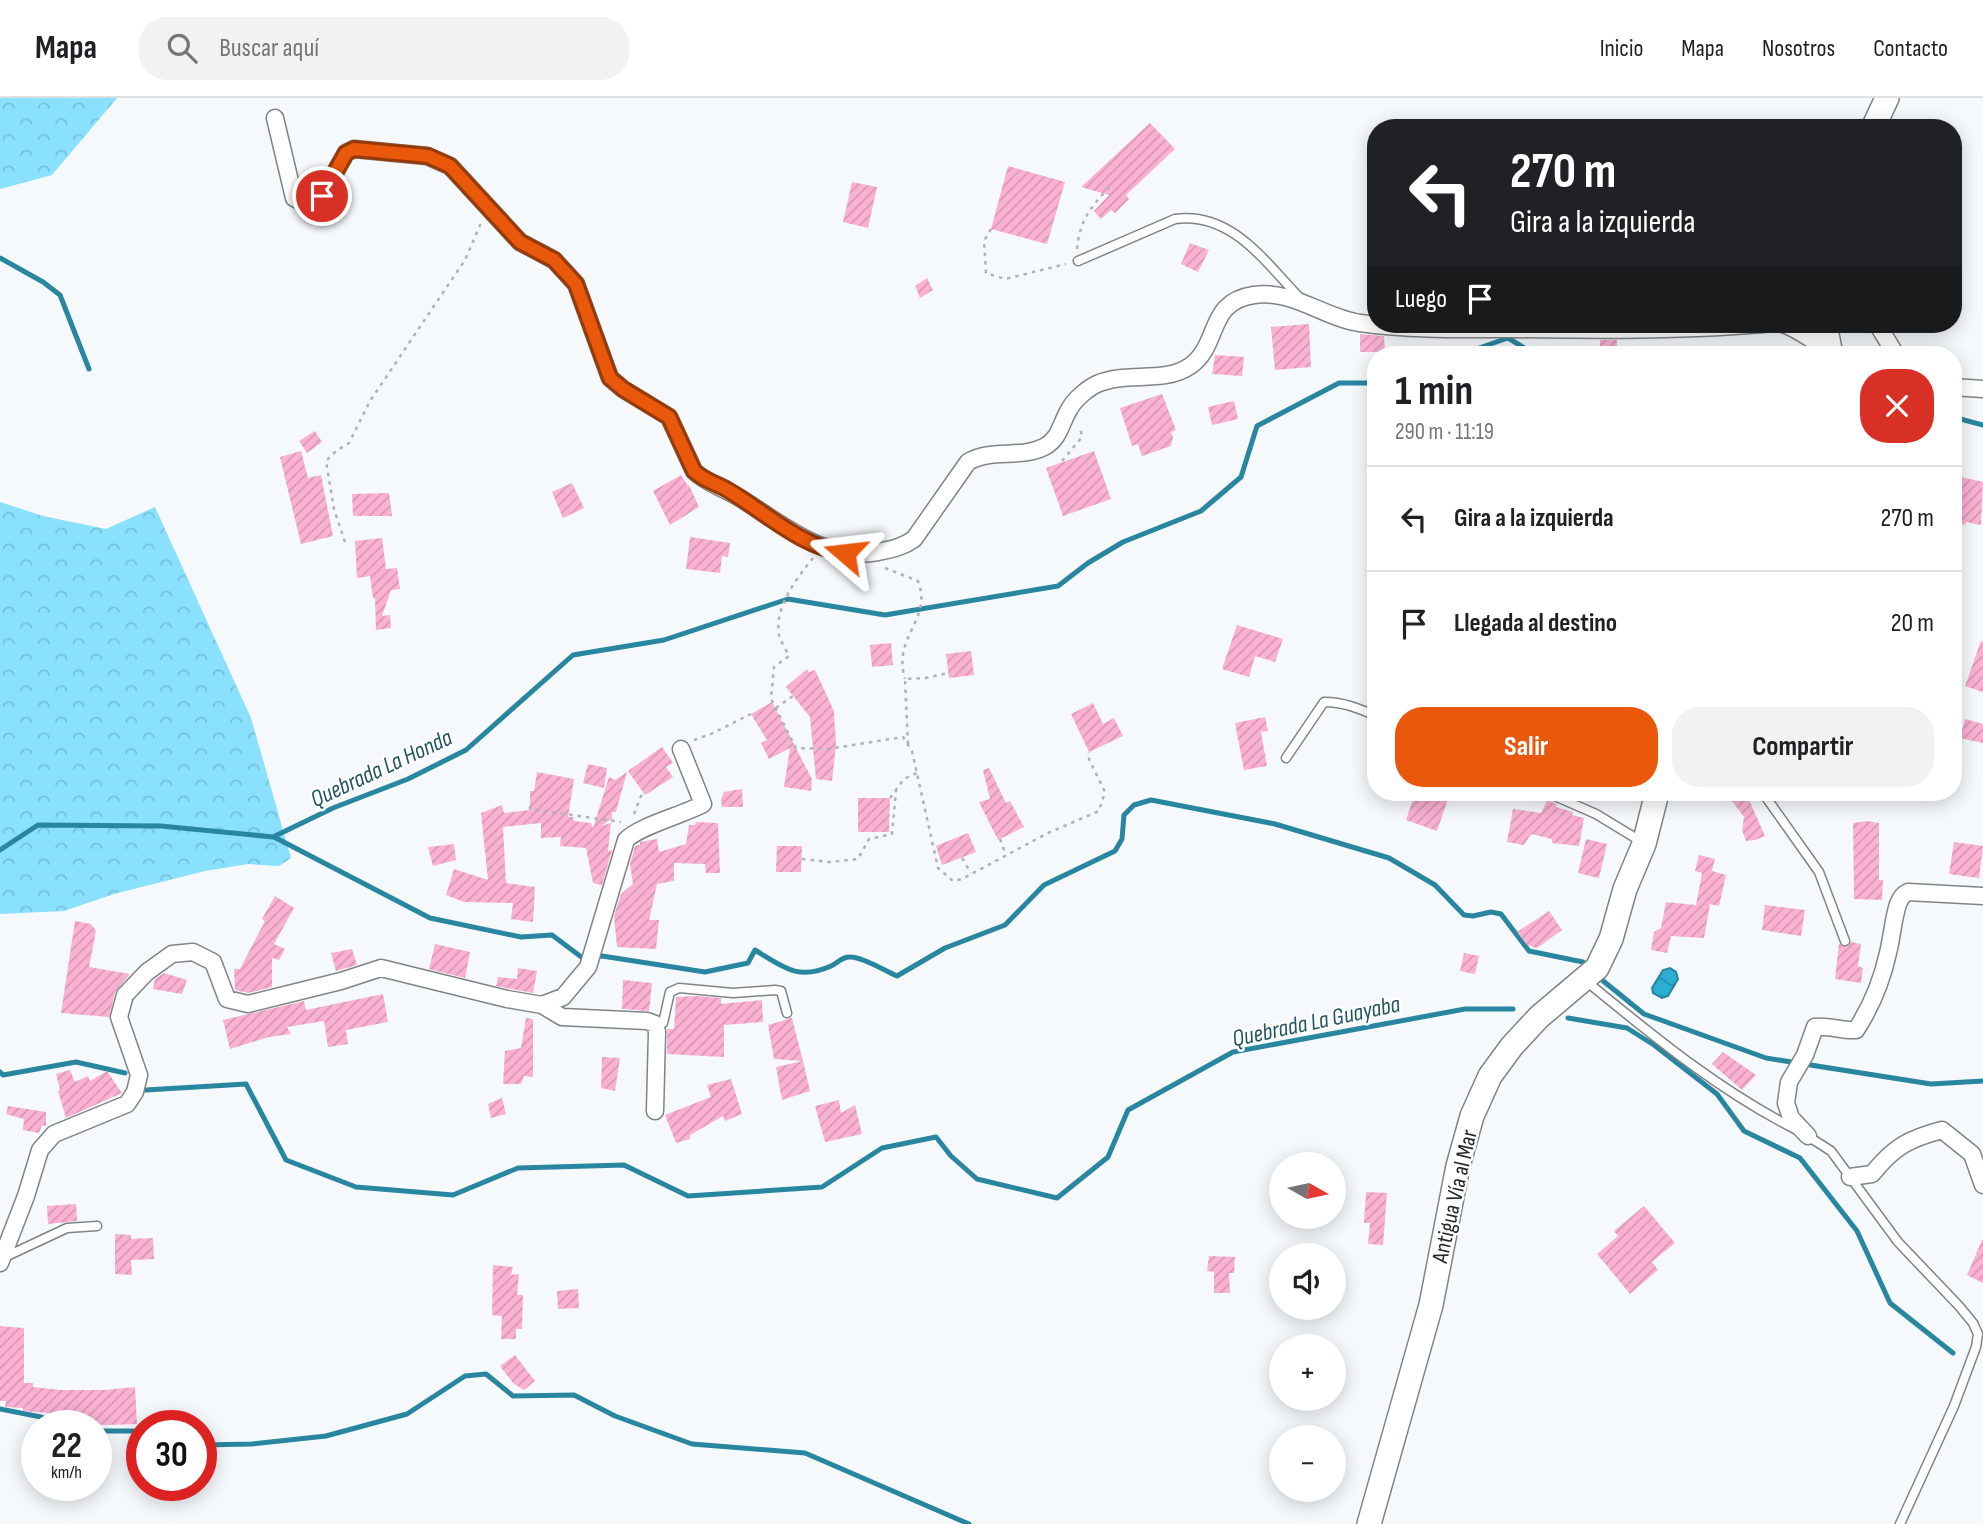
<!DOCTYPE html>
<html lang="es">
<meta charset="utf-8">
<style>
body{margin:0;font-family:"Sofia Sans Condensed",sans-serif;background:#f2f2f2;color:#202124;height:100vh;display:flex;flex-direction:column;font-size:26px;white-space:nowrap}
*{box-sizing:border-box;margin:0}
p{font-size:23px;color:#757577}
.icon{flex:none;width:38px;height:38px;fill:none;stroke:currentColor;stroke-width:2;stroke-linecap:round;stroke-linejoin:round}
.map{position:relative;flex:1;overflow:hidden}
.details{position:absolute;left:1367px;top:248px;width:595px;height:455px;display:flex;flex-direction:column;background:#fff;border-radius:28px;box-shadow:0 4px 18px #0003}
.details>*{flex:none}
.hud{position:absolute;left:1367px;top:21px;width:595px;height:214px;border-radius:28px;box-shadow:0 4px 18px #0003;background:#202124;color:#fff;overflow:hidden}
.needle{width:46px;rotate:99deg}
.tools{position:absolute;left:1269px;top:1054px;display:grid;gap:14px}
.tools a{display:grid;place-items:center;width:77px;height:77px;border-radius:50%;background:#fff;box-shadow:0 4px 18px #0003;font-size:35px}
.speed{position:absolute;left:21px;top:1312px;display:flex;gap:14px;font-size:35px;font-weight:700;text-align:center}
.speed>*{display:grid;place-content:center;width:91px;height:91px;border-radius:50%;background:#fff;box-shadow:0 4px 18px #0003;line-height:1}
.speed small{font-size:18px;font-weight:400}
.speed .limit{border:10px solid #d22;background:#fff;color:#111}
.pin{position:absolute;display:grid;place-items:center;width:60px;height:60px;color:#fff;margin:-30px;border:4px solid #fff;border-radius:50%;box-shadow:0 2px 7px #0007}
.me{position:absolute;width:77px;margin:-38px;rotate:287deg;stroke-linejoin:round;filter:drop-shadow(0 0 5px #0008)}
.turn{display:flex;align-items:center;gap:24px;height:147px;padding:0 28px;font-size:32px}
.turn .icon{width:91px;height:91px;stroke-width:2.5}
.turn b{display:block;font-size:49px;line-height:60px}
.then{display:flex;align-items:center;height:66px;padding:0 28px;background:#0003;gap:14px;font-size:26px}
.round{display:grid;place-items:center;flex:none;width:74px;height:74px;border-radius:28px;background:#f2f2f2}
.overview{display:flex;align-items:center;justify-content:space-between;height:119px;padding:0 28px}
h1{font-size:42px;font-weight:700;line-height:52px}
.action{display:flex;gap:14px;margin-top:auto;padding:14px 28px}
.action a{flex:1;height:80px;border-radius:28px;background:#ea580c;color:#fff;font-size:28px;font-weight:700;line-height:80px;text-align:center}
.action a+a{background:#f2f2f2;color:#202124}
ul{padding:0;list-style:none}
li{display:flex;align-items:center;gap:21px;height:105px;padding:0 28px;border-top:2px solid #e0e0e0}
li div{flex:1}
li b{display:block;font-size:26px}
li em{font-style:normal}
header{display:flex;align-items:center;gap:42px;box-sizing:border-box;height:98px;padding:0 35px;background:#fff;border-bottom:2px solid #e0e0e0}
header strong{font-size:33px}
nav{display:flex;gap:38px;margin-inline-start:auto;font-size:24px}
.search{width:490px;height:63px;background:#f2f2f2;display:flex;align-items:center;gap:18px;box-sizing:border-box;padding:0 24px;border-radius:28px;color:#757577;font-size:26px}
.map>svg:first-child{display:block}
.forest{fill:url(#forest-crowns)}
.water{fill:url(#water-waves);stroke:#2986a0;stroke-width:2}
.lines{fill:none;stroke-linecap:round;stroke-linejoin:round}
.stream{stroke:#2986a0;stroke-width:5}
.building{fill:url(#building-hatch)}
.lane-casing{stroke:#808485;stroke-width:11}
.street-casing{stroke:#808485;stroke-width:19}
.secondary-casing{stroke:#808485;stroke-width:26}
.path{stroke:#b0b3b5;stroke-width:2.5;stroke-dasharray:3.5 5;stroke-linecap:butt}
.lane{stroke:#fff;stroke-width:8}
.street{stroke:#fff;stroke-width:16}
.secondary{stroke:#fff;stroke-width:23}
.route-casing{stroke:#983908;stroke-width:18}
.route{stroke:#ea580c;stroke-width:12}
.labels{text-anchor:middle;stroke-width:5;stroke-linejoin:round;paint-order:stroke}
.street-label{font-size:23px;fill:#272829;stroke:#fff}
.water-label{font-size:24px;font-style:italic;fill:#225464;stroke:#fff}
</style>
<header>
<strong>Mapa</strong>
<div class="search"><svg class="icon" aria-label="search" viewBox="0 0 24 24"><circle cx="10" cy="10" r="6"/><path d="M15 15l6 6"/></svg>Buscar aquí</div>
<nav><a>Inicio</a><a>Mapa</a><a>Nosotros</a><a>Contacto</a></nav>
</header>
<div class="map">
<svg width="1983" height="1426" viewBox="0 0 1983 1426">
<defs>
<pattern id="forest-crowns" width="20" height="18" patternUnits="userSpaceOnUse" patternTransform="scale(1.75)"><rect width="20" height="18" fill="#89e1fe"/><path d="M2 6a3 3 0 1 1 6 0M12 15a3 3 0 1 1 6 0" fill="none" stroke="#76c1da"/></pattern>
<pattern id="water-waves" width="16" height="10" patternUnits="userSpaceOnUse" patternTransform="scale(1.75)"><rect width="16" height="10" fill="#2aafd3"/><path d="M0 5q4-4 8 0t8 0" fill="none" stroke="#248eab"/></pattern>
<pattern id="building-hatch" width="6" height="6" patternUnits="userSpaceOnUse" patternTransform="scale(1.75)"><rect width="6" height="6" fill="#fbb1d2"/><path d="M-1 1l2-2M0 6l6-6M5 7l2-2" fill="none" stroke="#d798b4"/></pattern>
</defs>
<rect width="100%" height="100%" fill="#f5f9fb"/>
<path class="forest" d="M0 0H117L52 77 0 91Z
M0 404 43 418 106 431 155 409 251 620 291 760 279 768 248 766 205 773 114 796 64 813 0 816Z"/>
<path class="water" d="M1670 870 1676 874 1678 881 1668 898 1662 900 1653 895 1652 890 1663 872Z"/>
<g class="lines">
<path class="stream" d="M0 160 43 184 60 197 89 271
M1459 257 1508 240 1536 257
M1953 319 1983 327
M274 739 430 820 521 839 552 837 584 861 602 858 705 874 748 865 755 852C783 869 798 883 831 868 838 865 842 858 851 859 865 860 883 872 897 878L945 850 1005 827 1044 787 1115 753 1122 741 1124 717 1134 707 1151 702 1275 726 1389 760 1435 787 1464 817 1473 818 1491 814 1501 816 1529 853 1583 864
M0 752 38 727 161 728 273 739 333 710 408 681 466 652 573 557 664 542 788 501 885 517 1058 488 1088 465 1123 444 1201 413 1241 379 1257 328 1339 285H1376
M1602 882 1644 916 1766 960 1931 986 1983 983
M1568 920 1627 930 1654 947 1717 996 1744 1033 1800 1060 1857 1133 1890 1205 1953 1255
M0 974 3 977 76 964 125 975
M146 992 246 986 286 1062 356 1089 453 1097 518 1070 624 1067 688 1098 822 1089 882 1050 936 1039 951 1058 977 1081 1057 1100 1108 1059 1128 1012 1233 954 1465 911H1513
M0 1311 41 1319 64 1328
M96 1333H142
M201 1347 252 1346 326 1338 407 1316 465 1278 486 1276 513 1298 574 1297 615 1318 692 1346 805 1355 969 1426"/>
</g>
<path class="building" d="M1150 25 1175 51 1126 97 1129 101 1115 115 1111 112 1101 121 1094 113 1109 97 1081 89Z
M1008 68 1065 84 1047 146 991 131Z
M852 84 877 89 868 130 843 124Z
M1190 145 1209 152 1198 174 1181 166Z
M927 180 933 192 920 200 915 188Z
M1309 226 1311 269 1275 272 1271 229Z
M1360 236 1384 238 1385 254H1360Z
M1600 242H1617V254H1600Z
M1215 257 1244 259 1242 278 1212 276Z
M1162 296 1176 332 1171 334 1173 339 1171 348 1142 358 1138 346 1132 348 1120 310Z
M1234 303 1238 321 1212 327 1208 309Z
M315 333 322 344 307 355 299 343Z
M301 353 308 380 321 377 333 438 301 446 280 359Z
M1094 353 1111 401 1063 418 1046 370Z
M681 377 688 388 689 387 699 409 670 427 653 393Z
M1953 377 1983 384 1981 427 1966 424 1965 427 1953 424Z
M572 385 584 410 563 420 552 394Z
M389 395 392 418H353L352 396Z
M690 439 730 445 728 459 722 458 720 475 686 471Z
M382 440 386 471 397 470 400 491 391 492 382 518 390 517 391 530 376 532 375 500H373L370 478 357 480 355 443Z
M1237 527 1283 541 1275 564 1255 558 1249 579 1222 571Z
M1981 543 1983 544V594L1965 588Z
M891 545 893 567 872 569 870 547Z
M971 553 974 577 949 580 946 556Z
M807 571 809 574 815 572 834 613 836 647 832 683 816 681 810 619 786 589Z
M772 604 812 681 811 693 784 689 790 650 769 661 761 645 767 642 751 616Z
M1093 605 1103 626 1114 620 1123 638 1089 654 1071 616Z
M1265 619 1268 633 1261 634 1267 668 1244 672 1235 625Z
M1965 621 1983 626V645L1960 640Z
M662 649 673 665 666 669 673 679 645 697 628 673Z
M588 666 607 670 604 690 583 685Z
M989 670 1006 705 1010 703 1024 729 998 742 979 704 990 701 983 672Z
M537 674 574 681 568 719H573L574 723 591 725 593 730 609 679 615 682 627 674 616 714H612V721L601 728 611 725 608 753 612 752 602 787 593 785 586 750 560 748 561 739 541 740V725L503 729 506 785 535 789 533 824 511 821 513 805 464 804 446 797 454 771 488 782 481 715 502 707 504 715 530 712V693H534Z
M742 691 743 709H722L721 702 724 694Z
M1415 695H1450L1437 733 1406 722Z
M1726 695H1746L1765 738 1755 742 1746 743 1742 732 1744 719Z
M858 700H890L889 734H858Z
M1547 702 1557 706 1556 709 1573 714 1572 717 1584 720 1579 748 1552 745V741L1531 736 1524 747 1507 744 1513 711 1541 715Z
M1867 723 1879 725V782H1883L1882 802 1854 801 1853 725Z
M696 724 718 725 720 775H706L705 766 674 765V783L657 786 649 822H659L656 851 617 849 614 818 621 796 633 786 630 766 635 748 640 747V744L657 741 659 754 686 746 689 727H695Z
M968 735 976 754 942 767 936 748Z
M1586 741 1607 746 1599 780 1578 775Z
M1954 744 1983 748 1979 780 1949 776Z
M454 746 456 762 433 768 428 749Z
M777 748H802L801 774H776Z
M1699 757 1715 761 1712 773 1726 777 1719 808 1710 806 1704 840 1671 838 1667 855 1651 852 1654 834 1661 830 1666 804 1696 807 1702 775 1695 773Z
M275 798 294 810 274 846 285 851 279 862 272 860V889L248 895 235 892 234 871H240L265 823 262 821Z
M1765 807 1805 812 1801 838 1762 832Z
M1549 813 1562 832 1537 850 1527 847 1517 834Z
M75 823 91 826 96 833 89 869 130 876 115 894 109 919 61 915Z
M1851 844 1861 846 1858 868 1863 870 1861 885 1835 881 1839 846 1847 849Z
M435 846 470 854 465 880 429 871Z
M352 851 357 867 336 873 331 855Z
M1464 855 1479 858 1475 876 1460 873Z
M518 870 537 873 533 895 496 888 498 879 517 881Z
M164 875 187 882 182 896 153 891 155 881Z
M623 882 652 885 649 913 622 911Z
M383 896 388 924 346 932 348 946 328 949 324 923 287 929 291 936 269 939 230 951 223 922 304 903 306 912Z
M695 898 721 900V906L762 902 763 924 724 927V959L667 956V931H674L676 899Z
M526 920 533 921V979L524 978 521 986H503L505 953 521 950Z
M792 920 803 963 774 961 768 927Z
M1723 954 1756 977 1742 992 1712 966Z
M602 959 620 960 615 993 601 990Z
M803 963 810 993 782 1002 776 969Z
M70 972 75 984 88 978 90 983 107 973 122 995 66 1020 58 993 60 992 56 976Z
M731 981 742 1016 725 1023 723 1018 690 1037V1041L676 1045 665 1017 711 999 707 987Z
M502 1000 506 1016 491 1020 488 1006Z
M839 1002 841 1015 855 1007 862 1036 825 1044 815 1008Z
M8 1008 46 1014V1028L42 1027 39 1035 23 1032 24 1021 6 1016Z
M1366 1094 1387 1095 1383 1147 1368 1146 1370 1125H1364Z
M76 1106 77 1123 48 1126 47 1108Z
M1644 1108 1675 1145 1652 1164 1658 1172 1630 1196 1597 1156 1618 1138 1614 1133Z
M115 1136 131 1137V1141L153 1140 154 1161 131 1162 132 1177 115 1176Z
M1983 1140V1185L1967 1177Z
M1209 1158 1235 1159 1234 1175H1229L1230 1195H1214V1174L1207 1173Z
M493 1167 513 1169 511 1177 519 1176 517 1197H523L522 1231H516V1241H501L502 1218 492 1217Z
M578 1191 579 1210 558 1211 557 1193Z
M0 1228 24 1230V1285H33V1289L61 1292H105L135 1289 137 1326 107 1327 76 1325 77 1321 61 1318V1316L23 1313V1310L5 1309 6 1303H0Z
M515 1257 535 1283 524 1292 513 1285 500 1268Z"/>
<g class="lines">
<defs>
<path id="lane" d="M1078 163 1175 121C1231 113 1265 164 1300 200
M1286 660 1324 604C1343 604 1358 610 1376 618
M1548 695 1596 716 1642 744
M1763 695 1819 774 1845 843
M1586 883C1652 937 1718 992 1795 1031
M656 928 663 925 670 894 679 890 733 895 775 892 781 893 787 915
M1806 1037 1831 1053 1898 1144 1959 1208 1973 1225 1978 1236 1976 1249 1954 1308 1900 1426
M5 1159 67 1130 97 1128"/>
<path id="street" d="M275 20 294 100 305 106H317L346 55 354 51 427 58 450 68 520 144 554 162 576 186 610 280 623 291 669 319 694 373C706 385 726 391 740 400 785 428 823 463 878 454 892 451 903 449 914 441L968 364C991 350 1020 361 1044 349 1060 341 1061 324 1070 310 1075 301 1088 290 1097 286 1126 273 1164 286 1190 268 1221 246 1206 204 1254 197 1292 191 1324 220 1360 225 1411 232 1463 231 1514 231 1597 232 1680 233 1763 226
M1782 226C1796 229 1816 246 1831 253
M1875 226 1879 229 1896 257
M1953 289 1983 291
M542 907 562 919 647 923 655 926 657 934 655 1013
M1808 1038 1791 1020 1786 1005 1789 984 1805 957 1815 929C1829 927 1841 933 1856 932 1871 909 1882 882 1888 855 1892 839 1893 822 1898 806 1901 800 1902 797 1908 794L1983 798
M1850 1079 1872 1076C1894 1049 1908 1041 1942 1032L1972 1056 1983 1087
M0 1165 26 1098 40 1052 54 1036 127 1006 135 994 139 977 119 919 125 897 147 874 172 856 193 854 213 864 227 901 248 906 341 883 381 870 507 901 542 907 563 899 588 869 626 742C639 728 683 717 703 706L681 651"/>
<path id="secondary" d="M1873 30 1887 0
M1825 226 1831 257
M1369 1426 1431 1207 1458 1068 1472 1018 1490 978 1512 948 1539 919 1597 870 1611 841 1625 791 1644 746 1657 695"/>
</defs>
<use href="#lane" class="lane-casing"/>
<use href="#street" class="street-casing"/>
<use href="#secondary" class="secondary-casing"/>
<path class="path" d="M991 131 984 143 986 175 1005 181 1066 166
M1077 151C1080 120 1092 108 1112 86
M1062 363 1082 339 1080 328
M345 444 334 411 326 363 336 353 349 345 370 303 465 162 481 125
M813 460C797 480 774 509 779 537 781 544 786 552 789 558L774 569 771 601 796 650 828 651 903 639 912 653 938 770 953 783 962 781 1048 735 1099 713 1105 694 1089 661V654
M885 470 918 483C933 522 892 538 905 581
M776 610 793 598
M694 642 711 636 751 616
M908 646 905 581 926 580 948 575
M890 700 904 681 917 675
M530 708V711L621 724
M634 716 643 693
M1000 741 1006 757
M962 760 971 775
M802 761 830 764 858 761 869 741 892 736 896 693"/>
<use href="#lane" class="lane"/>
<use href="#street" class="street"/>
<use href="#secondary" class="secondary"/>
</g>
<g class="lines">
<defs>
<path id="route" d="M322 98 346 55 354 51 428 58 450 68 520 144 554 162 576 186 610 280 623 291 669 319 694 373C703 382 715 385 726 391 764 413 800 449 845 455"/>
</defs>
<use href="#route" class="route-casing"/>
<use href="#route" class="route"/>
</g>
<g class="labels">
<g class="street-label">
<text transform="translate(1454 1098) rotate(-77)" y="8">Antigua Vía al Mar</text>
</g>
<g class="water-label">
<text transform="translate(381 670) rotate(-25)" y="8">Quebrada La Honda</text>
<text transform="translate(1316 923) rotate(-12)" y="8">Quebrada La Guayaba</text>
</g>
</g>
</svg>
<div class="tools">
<a><svg class="needle" viewBox="-14 -14 28 28"><path d="M0-13l5 13h-10z" fill="#e53935"/><path d="M0 13l5-13h-10z" fill="#757577"/></svg></a>
<a><svg class="icon" aria-label="sound" viewBox="0 0 24 24"><path d="M4 9h4l5-4v14l-5-4H4zM17 9q2 3 0 6"/></svg></a>
<a>+</a>
<a>−</a>
</div>
<div class="speed"><div>22<small>km/h</small></div><div class="limit">30</div></div>
<div class="pin" style="left:322px;top:98px;background:#d93025"><svg class="icon" aria-label="arrive" viewBox="0 0 24 24"><path d="M6 21V4h12l-3 4 3 4H6"/></svg></div>
<svg class="me" style="left:845px;top:455px" viewBox="-20 -20 40 40"><path d="M0-17L14 15 0 8-14 15z" fill="#ea580c" stroke="#fff" stroke-width="4"/></svg>
<div class="hud">
<div class="turn"><svg class="icon" aria-label="left" viewBox="0 0 24 24"><path d="M17 20v-9H6M10 6l-5 5 5 5"/></svg><div><b>270 m</b>Gira a la izquierda</div></div>
<div class="then">Luego<svg class="icon" aria-label="arrive" viewBox="0 0 24 24"><path d="M6 21V4h12l-3 4 3 4H6"/></svg></div>
</div>
<section class="details">
<div class="overview"><div><h1>1 min</h1><p>290 m · 11:19</p></div><a class="round" style="background:#d93025;color:#fff"><svg class="icon" aria-label="close" viewBox="0 0 24 24"><path d="M6 6l12 12M18 6L6 18"/></svg></a></div>
<ul>
<li><svg class="icon" aria-label="left" viewBox="0 0 24 24"><path d="M17 20v-9H6M10 6l-5 5 5 5"/></svg><div><b>Gira a la izquierda</b></div><em>270 m</em></li>
<li><svg class="icon" aria-label="arrive" viewBox="0 0 24 24"><path d="M6 21V4h12l-3 4 3 4H6"/></svg><div><b>Llegada al destino</b></div><em>20 m</em></li>
</ul>
<div class="action"><a>Salir</a><a>Compartir</a></div>
</section>
</div>
